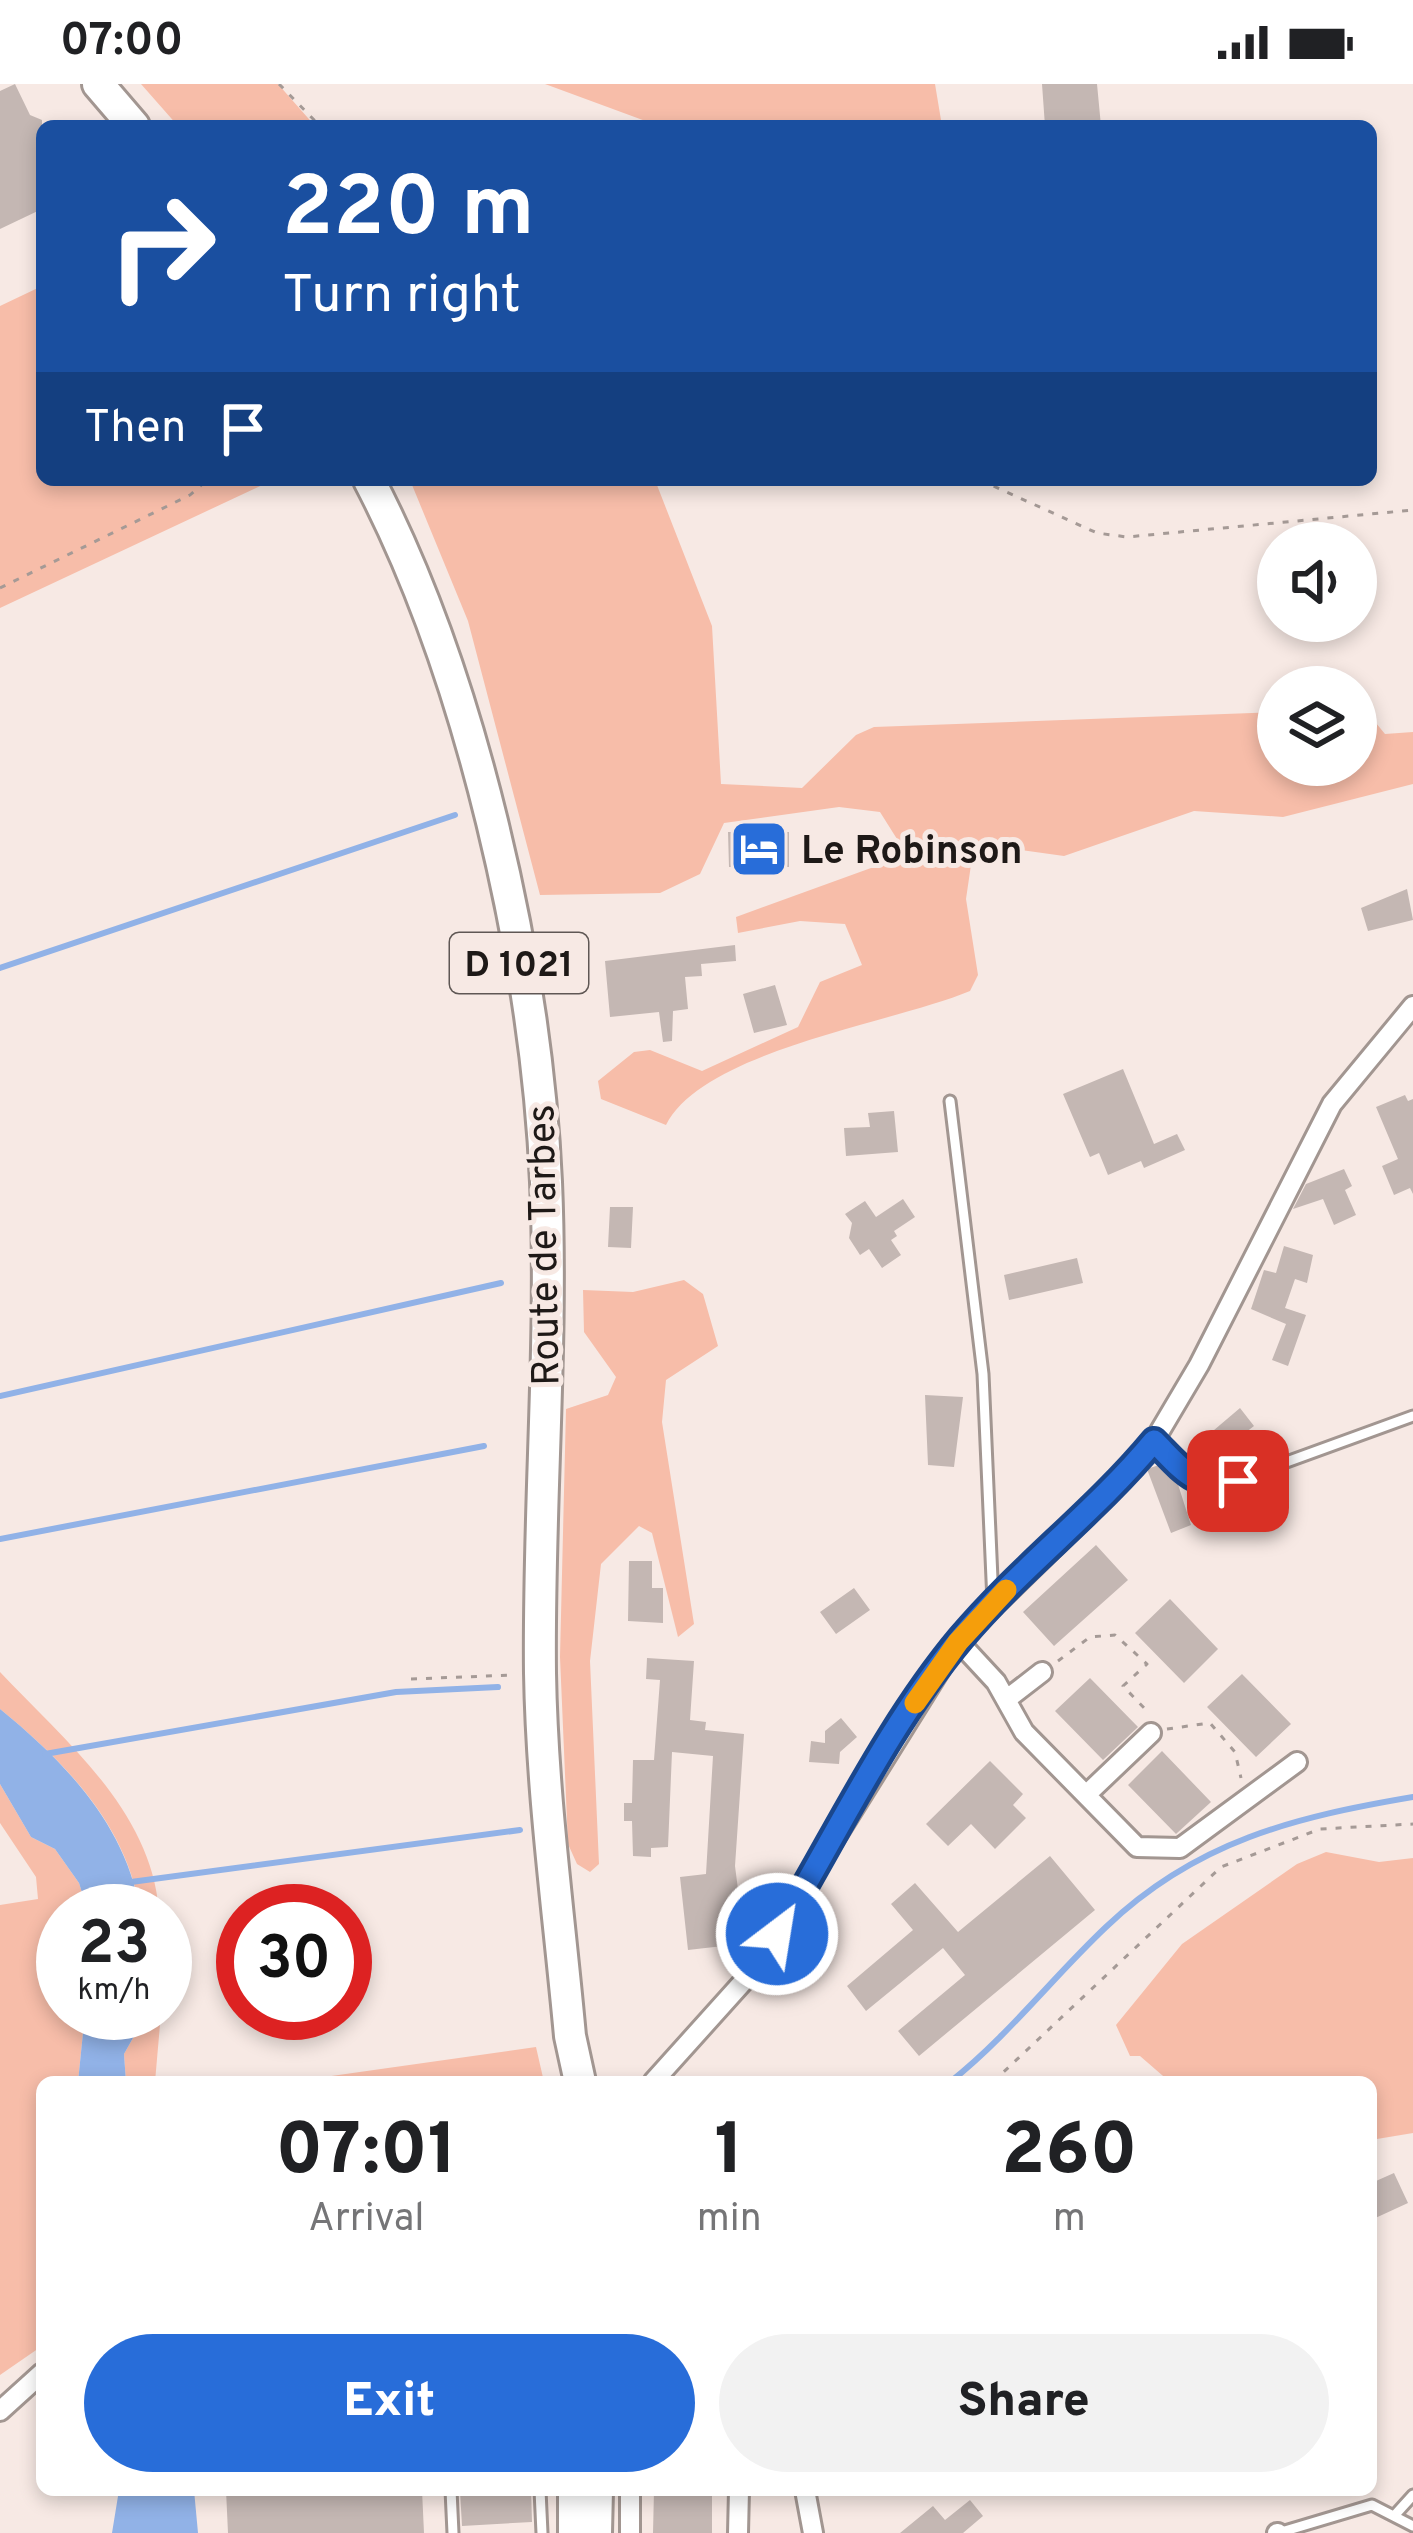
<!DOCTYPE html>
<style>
body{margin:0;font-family:Overpass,sans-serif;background:#f2f2f2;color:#202124;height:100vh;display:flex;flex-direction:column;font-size:45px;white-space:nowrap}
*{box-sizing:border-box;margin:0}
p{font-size:39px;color:#757577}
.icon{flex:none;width:66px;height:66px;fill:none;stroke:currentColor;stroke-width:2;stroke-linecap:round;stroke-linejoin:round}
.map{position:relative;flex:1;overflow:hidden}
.side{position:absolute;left:36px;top:1992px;width:1341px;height:420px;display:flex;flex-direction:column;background:#fff;border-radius:18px;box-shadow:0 6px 18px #0003}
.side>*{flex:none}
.top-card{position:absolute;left:36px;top:36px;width:1341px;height:366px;border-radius:18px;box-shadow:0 6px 18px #0003;background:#1a4fa0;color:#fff;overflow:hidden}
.fabs{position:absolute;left:1257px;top:438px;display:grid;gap:24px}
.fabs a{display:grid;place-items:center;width:120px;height:120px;border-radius:50%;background:#fff;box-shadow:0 6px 18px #0003;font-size:60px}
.speed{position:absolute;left:36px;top:1800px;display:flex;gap:24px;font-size:60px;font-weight:700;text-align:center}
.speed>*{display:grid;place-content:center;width:156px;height:156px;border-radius:50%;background:#fff;box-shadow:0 6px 18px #0003;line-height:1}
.speed small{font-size:30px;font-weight:400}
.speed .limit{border:18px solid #d22;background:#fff;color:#111}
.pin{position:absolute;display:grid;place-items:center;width:102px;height:102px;color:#fff;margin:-51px;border-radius:24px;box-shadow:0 6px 18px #0006}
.me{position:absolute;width:132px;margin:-66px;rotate:31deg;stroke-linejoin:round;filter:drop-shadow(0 0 9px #0008)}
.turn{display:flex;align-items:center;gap:42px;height:252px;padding:0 48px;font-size:54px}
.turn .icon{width:156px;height:156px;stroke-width:2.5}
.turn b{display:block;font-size:84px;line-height:102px}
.then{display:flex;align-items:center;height:114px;padding:0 48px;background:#0003;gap:24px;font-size:45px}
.eta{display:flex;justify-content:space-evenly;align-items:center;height:204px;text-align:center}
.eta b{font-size:72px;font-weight:800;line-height:84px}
.primary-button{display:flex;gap:24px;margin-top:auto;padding:24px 48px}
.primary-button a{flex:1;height:138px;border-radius:72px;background:#286dd9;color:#fff;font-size:48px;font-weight:800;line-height:138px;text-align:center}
.primary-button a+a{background:#f2f2f2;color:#202124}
.status{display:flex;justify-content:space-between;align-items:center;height:84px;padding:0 60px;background:#fff;direction:ltr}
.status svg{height:33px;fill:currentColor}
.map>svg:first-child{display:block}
.green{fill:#f7bda9}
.water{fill:#91b2e7}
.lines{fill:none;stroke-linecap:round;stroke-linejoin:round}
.stream{stroke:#91b2e7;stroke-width:6}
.building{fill:#c4b7b3}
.service-casing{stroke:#a29691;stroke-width:15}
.minor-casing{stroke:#a29691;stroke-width:24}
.primary-casing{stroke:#a29691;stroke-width:36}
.path{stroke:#a59a96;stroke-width:3;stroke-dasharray:6 9;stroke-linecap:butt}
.service{stroke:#fff;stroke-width:9}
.minor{stroke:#fff;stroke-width:18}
.primary{stroke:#fff;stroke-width:30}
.route-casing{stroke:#1a478d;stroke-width:30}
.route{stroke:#286dd9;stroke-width:21}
.slow{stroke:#f59e0b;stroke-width:21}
.labels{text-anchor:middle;stroke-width:10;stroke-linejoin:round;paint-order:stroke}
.shield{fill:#f7e9e4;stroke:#5f5754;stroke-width:3}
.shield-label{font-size:36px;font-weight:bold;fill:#1e1917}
.poi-label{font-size:39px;font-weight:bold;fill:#1e1917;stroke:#f7e9e4;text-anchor:start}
.street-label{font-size:39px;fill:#1e1917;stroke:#f7e9e4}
</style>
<div class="status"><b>07:00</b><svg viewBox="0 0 49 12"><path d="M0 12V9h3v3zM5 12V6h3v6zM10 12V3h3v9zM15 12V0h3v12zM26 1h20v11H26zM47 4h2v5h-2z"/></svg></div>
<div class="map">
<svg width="1413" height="2449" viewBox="0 0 1413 2449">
<rect width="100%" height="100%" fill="#f7e9e4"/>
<path class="green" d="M141 0H278L315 42H178Z
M545 0H935L942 42H659Z
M42 202V396H273L0 524V222Z
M410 396H655L712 542 721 700 802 704 856 651 874 643 1278 628V681H1356L1357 616 1385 650 1413 648V700L1283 733 1194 727 1064 772 1021 766 972 774 966 815 978 891 970 907C894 939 704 966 666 1041L601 1015 598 997 634 968 650 966 702 987 798 943 820 898 862 881 845 840 800 837 738 849 736 833 882 780 897 755 880 728 839 723 724 739 700 790 660 809 540 811 468 537Z
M684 1196 703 1210 718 1262 666 1296 662 1338 694 1540 678 1553 652 1449 639 1442 601 1480 590 1577 599 1780 590 1788 577 1780 568 1760 560 1573 566 1325 608 1311 616 1293 584 1248 583 1206 633 1208Z
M0 1588C65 1657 151 1726 159 1827H140C127 1741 65 1678 0 1625Z
M0 1700 31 1753 55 1765 79 1799 88 1827H63V1929H85L78 1998H42V2262L0 2291V1821L38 1815 36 1793 0 1739Z
M1326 1768 1379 1778 1413 1774V2049L1371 2056V1998H1170L1140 1972H1130L1116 1941 1182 1860 1297 1780Z
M147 1929H161L155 1998H126L124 1970Z
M536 1963 544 1998H289Z"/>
<path class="water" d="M0 1625C65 1678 126 1741 140 1827H88L79 1799 55 1765 31 1753 0 1700Z
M85 1929H147L124 1970 126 1998H78Z
M119 2406H194L198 2449H112Z"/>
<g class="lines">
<path class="stream" d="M0 884 455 731
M0 1312 501 1199
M0 1455 484 1362
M45 1670 396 1608 498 1603
M131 1798 520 1746
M950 1998C1008 1952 1053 1893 1106 1843 1196 1757 1295 1733 1413 1713"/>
</g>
<path class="building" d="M15 0 30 31 42 36V125L0 145V7Z
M1042 0H1097L1101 42H1045Z
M728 748H789V783H729Z
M1407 805 1413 836 1368 847 1361 824Z
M735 861 736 877 701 880 702 892 685 893 688 925 673 927 672 957 663 958 659 928 610 933 605 877Z
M775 901 787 941 754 949 743 910Z
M1123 985 1154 1060 1177 1050 1185 1066 1144 1084 1141 1077 1108 1091 1099 1069 1090 1073 1063 1010Z
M1405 1011 1408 1017 1413 1015V1110L1410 1104 1394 1111 1382 1082 1398 1075 1376 1023Z
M894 1027 898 1068 846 1072 844 1044 870 1043 868 1029Z
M1344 1085 1352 1102 1345 1106 1356 1131 1334 1141 1323 1115 1293 1125 1306 1100Z
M903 1115 915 1133 894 1147 897 1152 891 1156 901 1171 882 1184 869 1165 860 1171 849 1154 852 1139 845 1130 865 1117 876 1133Z
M610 1123H633L631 1164 608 1163Z
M1284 1162 1313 1171 1307 1199 1295 1195 1285 1224 1306 1231 1288 1282 1272 1276 1286 1240 1251 1225 1264 1186 1276 1189Z
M1077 1174 1083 1199 1009 1216 1004 1191Z
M925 1311 963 1313 954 1383 928 1381Z
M1240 1324 1254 1342 1237 1355 1243 1364 1227 1377 1207 1352Z
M1162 1380 1166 1390 1175 1391 1191 1441 1171 1449 1147 1385Z
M1096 1461 1128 1496 1054 1562 1023 1528Z
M629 1477H652V1504H663V1539L628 1537Z
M854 1504 870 1526 836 1550 820 1528Z
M1170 1515 1218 1565 1184 1599 1135 1549Z
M647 1574 694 1577 690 1636 706 1638 705 1646 744 1650 735 1782 741 1829 728 1831 723 1862 688 1866 680 1793 706 1790 713 1672 672 1668 668 1763 651 1764V1773L633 1772 632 1737H624V1719H632L633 1676H654L660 1596 646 1595Z
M1242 1590 1291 1640 1256 1673 1207 1623Z
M1090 1594 1138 1643 1103 1676 1055 1627Z
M841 1634 857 1653 840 1668 839 1680 809 1678 811 1657 825 1659V1647Z
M1162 1667 1211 1718 1176 1750 1128 1701Z
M990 1677 1023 1710 1013 1721 1026 1734 995 1765 971 1740 948 1762 926 1740Z
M1050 1772 1095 1826 919 1972 898 1947 965 1891 943 1864 866 1927 847 1902 913 1846 891 1820 915 1799 958 1848Z
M1394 2089 1408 2119 1371 2136 1376 2097Z
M226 2406H422L424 2449H228Z
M479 2406H531L532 2438 462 2442 460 2407Z
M654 2406H712V2449H653Z
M970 2416 983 2432 963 2449H900L933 2422 945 2436Z"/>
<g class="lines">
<defs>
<path id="service" d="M950 1017 983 1290 993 1518
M1154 1357 1194 1397 1218 1403 1413 1332
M451 2406 453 2449
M540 2406 542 2449
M1394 2432 1413 2411
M1278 2449 1372 2421 1413 2442"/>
<path id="minor" d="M958 1557 996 1598 1024 1648 1137 1763 1180 1764 1297 1678
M1007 1615 1042 1588
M1086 1711 1151 1649
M653 1998 751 1889 958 1557 1082 1436 1154 1357 1199 1281 1332 1020 1413 922
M0 2327 42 2289
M805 2406 813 2449
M630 2449V2406
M738 2449 739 2406
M1277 2449H1278"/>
<path id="primary" d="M98 0 134 42
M369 396C471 591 536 878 546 1098 553 1261 538 1425 540 1589 542 1710 559 1831 570 1952L580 1998
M574 2449V2406
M596 2449 597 2406"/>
</defs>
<use href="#service" class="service-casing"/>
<use href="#minor" class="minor-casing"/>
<use href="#primary" class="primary-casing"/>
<path class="path" d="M279 0 320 42
M980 396 1097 449 1127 453 1413 426
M0 504 190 411 207 396
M1058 1577 1090 1553 1115 1551 1147 1580 1123 1602 1148 1628
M411 1595 514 1591
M1167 1645 1210 1639 1235 1668 1241 1694
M993 1998 1221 1783 1320 1745 1413 1740"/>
<use href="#service" class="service"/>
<use href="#minor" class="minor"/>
<use href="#primary" class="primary"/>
</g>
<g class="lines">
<defs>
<path id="route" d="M777 1850C836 1752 888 1641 961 1554 1021 1483 1095 1428 1154 1357 1181 1384 1197 1409 1238 1397"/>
</defs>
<use href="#route" class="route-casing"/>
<use href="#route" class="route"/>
<path class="slow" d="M915 1619 958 1558 1006 1506"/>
</g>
<defs>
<symbol id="hotel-square" viewBox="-11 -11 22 22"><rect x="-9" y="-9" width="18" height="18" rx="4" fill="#286dd9" stroke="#f7e9e4"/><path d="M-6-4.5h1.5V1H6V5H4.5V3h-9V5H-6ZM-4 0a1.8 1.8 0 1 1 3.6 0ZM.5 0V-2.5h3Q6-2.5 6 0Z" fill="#fff"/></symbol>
</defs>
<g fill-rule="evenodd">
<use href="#hotel-square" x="726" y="732" width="66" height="66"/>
</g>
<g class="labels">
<rect class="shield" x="450" y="849" width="138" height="60" rx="9"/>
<g class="shield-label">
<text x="519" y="892">D 1021</text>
</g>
<g class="poi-label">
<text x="801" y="779">Le Robinson</text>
</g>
<g class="street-label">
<text transform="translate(542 1161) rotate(-91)" y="14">Route de Tarbes</text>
</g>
</g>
</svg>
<div class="fabs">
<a><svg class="icon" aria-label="sound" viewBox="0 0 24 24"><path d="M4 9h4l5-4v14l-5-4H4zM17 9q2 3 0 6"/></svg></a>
<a><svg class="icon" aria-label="layers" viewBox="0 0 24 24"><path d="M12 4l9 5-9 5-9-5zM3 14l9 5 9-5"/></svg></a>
</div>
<div class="speed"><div>23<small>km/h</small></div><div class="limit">30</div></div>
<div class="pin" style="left:1238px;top:1397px;background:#d93025"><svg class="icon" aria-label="arrive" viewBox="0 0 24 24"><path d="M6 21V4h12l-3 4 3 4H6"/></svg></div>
<svg class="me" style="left:777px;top:1850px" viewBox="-20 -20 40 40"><circle r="17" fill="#286dd9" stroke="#fff" stroke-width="3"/><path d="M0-11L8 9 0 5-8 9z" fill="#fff"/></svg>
<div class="top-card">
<div class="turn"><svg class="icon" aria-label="right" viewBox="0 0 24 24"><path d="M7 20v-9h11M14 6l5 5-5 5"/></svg><div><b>220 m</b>Turn right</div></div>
<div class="then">Then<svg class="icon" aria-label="arrive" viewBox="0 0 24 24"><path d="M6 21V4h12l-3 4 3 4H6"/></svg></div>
</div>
<section class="side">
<div class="eta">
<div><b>07:01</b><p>Arrival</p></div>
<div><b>1</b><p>min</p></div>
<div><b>260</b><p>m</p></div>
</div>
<div class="primary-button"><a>Exit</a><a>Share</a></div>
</section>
</div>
